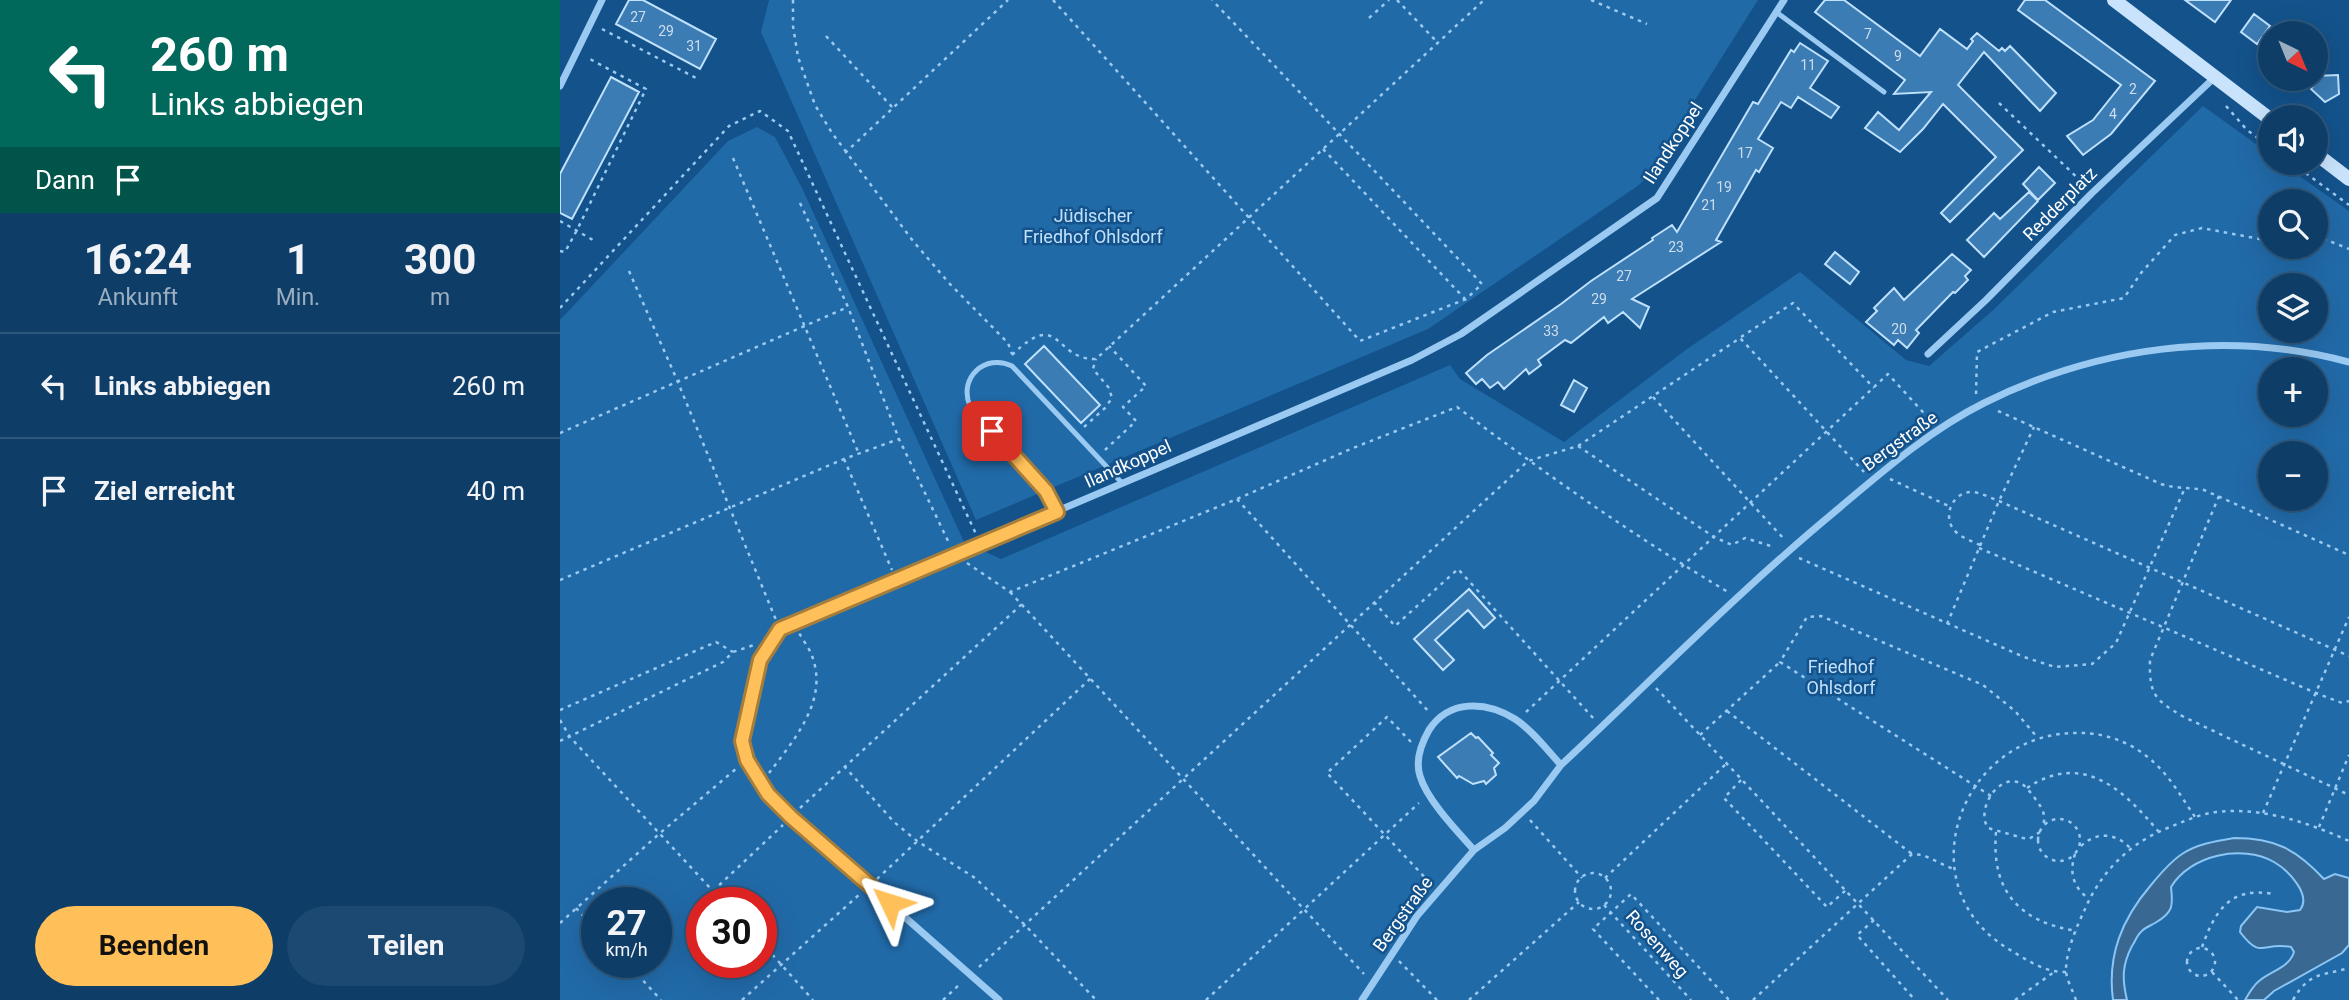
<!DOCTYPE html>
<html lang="de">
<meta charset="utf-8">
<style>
body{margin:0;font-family:Roboto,sans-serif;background:#1c4971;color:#f1f3f6;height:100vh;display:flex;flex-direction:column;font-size:26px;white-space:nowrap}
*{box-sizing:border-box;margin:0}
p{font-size:23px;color:#9baec0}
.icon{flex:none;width:38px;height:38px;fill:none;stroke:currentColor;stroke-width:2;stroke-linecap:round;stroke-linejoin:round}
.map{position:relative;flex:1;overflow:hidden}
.side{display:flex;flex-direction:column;background:#0e3e68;width:560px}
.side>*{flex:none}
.hud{background:#00695c;color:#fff;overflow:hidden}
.needle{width:46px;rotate:137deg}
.fabs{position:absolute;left:1698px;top:21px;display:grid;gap:14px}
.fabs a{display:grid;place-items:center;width:70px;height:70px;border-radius:50%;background:#0e3e68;box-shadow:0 7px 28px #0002,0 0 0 2px #2e577c;font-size:35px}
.speed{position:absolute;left:21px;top:887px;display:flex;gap:14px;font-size:35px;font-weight:700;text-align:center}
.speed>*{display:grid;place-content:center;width:91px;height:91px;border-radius:50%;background:#0e3e68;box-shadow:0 7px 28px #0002,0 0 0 2px #2e577c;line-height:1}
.speed small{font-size:18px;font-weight:400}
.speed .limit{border:10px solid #d22;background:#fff;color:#111}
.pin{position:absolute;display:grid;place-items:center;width:60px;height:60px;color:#fff;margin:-30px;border-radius:14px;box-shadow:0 4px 10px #0006}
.me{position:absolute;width:77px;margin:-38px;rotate:311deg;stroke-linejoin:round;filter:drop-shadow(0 0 5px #0008)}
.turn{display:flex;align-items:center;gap:24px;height:147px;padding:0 35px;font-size:32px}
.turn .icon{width:91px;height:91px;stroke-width:2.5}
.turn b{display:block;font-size:49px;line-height:60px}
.then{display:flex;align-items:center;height:66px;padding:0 35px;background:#0003;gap:14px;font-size:26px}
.eta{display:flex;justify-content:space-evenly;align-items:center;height:119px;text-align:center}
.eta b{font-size:42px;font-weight:700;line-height:49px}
.action{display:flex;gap:14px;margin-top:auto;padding:14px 35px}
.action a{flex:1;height:80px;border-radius:42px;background:#ffc059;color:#111;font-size:28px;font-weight:700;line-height:80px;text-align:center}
.action a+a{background:#1c4971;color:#f1f3f6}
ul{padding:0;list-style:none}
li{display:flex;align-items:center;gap:21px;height:105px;padding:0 35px;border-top:2px solid #2e577c}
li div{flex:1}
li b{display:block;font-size:26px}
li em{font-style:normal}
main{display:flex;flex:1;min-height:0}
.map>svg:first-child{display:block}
.green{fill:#216aa8;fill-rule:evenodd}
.water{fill:#396992;stroke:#8bc5f4;stroke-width:2}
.building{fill:#3b7cb4;stroke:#c0e1fc;stroke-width:2}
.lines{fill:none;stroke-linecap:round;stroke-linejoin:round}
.path{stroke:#9ac9f1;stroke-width:2.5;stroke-dasharray:3.5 5;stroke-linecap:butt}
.service{stroke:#9ac9f1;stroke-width:5}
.minor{stroke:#9ac9f1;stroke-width:7}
.secondary{stroke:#c8e3fb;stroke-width:14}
.route-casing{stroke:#a67d3a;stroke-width:18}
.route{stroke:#ffc059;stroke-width:12}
.labels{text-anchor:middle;stroke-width:5;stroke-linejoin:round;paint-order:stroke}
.number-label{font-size:14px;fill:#cedeec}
.street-label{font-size:18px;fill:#fff;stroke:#13528b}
.park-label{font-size:18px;fill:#c0e1fc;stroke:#13528b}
</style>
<main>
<section class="side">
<div class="hud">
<div class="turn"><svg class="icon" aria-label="left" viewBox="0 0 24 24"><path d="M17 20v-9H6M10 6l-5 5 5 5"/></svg><div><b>260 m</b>Links abbiegen</div></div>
<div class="then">Dann<svg class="icon" aria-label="arrive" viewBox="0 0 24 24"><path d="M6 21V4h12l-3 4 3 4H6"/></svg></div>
</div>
<div class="eta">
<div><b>16:24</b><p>Ankunft</p></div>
<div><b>1</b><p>Min.</p></div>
<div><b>300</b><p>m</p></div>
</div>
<ul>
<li><svg class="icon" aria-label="left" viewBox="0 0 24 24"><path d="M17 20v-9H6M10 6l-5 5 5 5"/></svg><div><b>Links abbiegen</b></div><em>260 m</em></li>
<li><svg class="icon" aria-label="arrive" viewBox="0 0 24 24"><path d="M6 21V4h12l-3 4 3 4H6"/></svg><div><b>Ziel erreicht</b></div><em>40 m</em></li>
</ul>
<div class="action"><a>Beenden</a><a>Teilen</a></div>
</section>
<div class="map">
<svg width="1789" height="1000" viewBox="0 0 1789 1000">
<rect width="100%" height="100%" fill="#13528b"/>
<path class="green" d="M209 0H1198L1085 179 1079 185 868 329 416 520 201 32Z
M1643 106 1710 154V163H1721L1789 211V1000H0V320L168 141 197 127 215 137 242 188 404 542 441 559 890 365 900 379 1004 442 1127 349 1240 272 1346 360 1369 366 1431 312ZM1710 201H1755V247H1710ZM1710 285H1755V331H1710ZM1710 369H1755V415H1710ZM1710 453H1755V499H1710ZM37 903H96V962H37ZM142 903H201V962H142Z"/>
<path class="water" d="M1674 838C1715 838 1736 849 1764 879L1775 874 1789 878V945L1782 953 1714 991 1704 1000H1685C1689 993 1693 986 1699 981 1711 971 1729 968 1734 952L1731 947C1702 941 1702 961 1680 932L1681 926 1697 907 1727 912 1740 910C1752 895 1728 870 1714 862 1682 844 1630 855 1611 887 1613 905 1614 912 1595 923 1590 926 1584 928 1581 932 1577 935 1575 942 1572 946 1562 965 1562 979 1567 1000H1553C1547 955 1562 919 1591 885 1600 874 1610 862 1622 854 1637 844 1656 841 1674 838Z"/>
<path class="building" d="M69 0H83L156 39 140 69 56 24Z
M1265 0H1284L1360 56 1380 29 1407 49 1413 41 1411 39 1417 33 1439 51 1442 48 1445 51 1450 46 1496 93 1480 111 1424 52 1398 85 1463 150 1390 222 1381 213 1436 157 1383 104 1363 129 1340 152 1305 128 1318 112 1339 130 1371 92 1334 94 1345 80 1255 12Z
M1465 0H1485L1595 81 1551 134 1523 155 1507 136 1533 120 1561 85 1458 10Z
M1625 0H1671L1655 22Z
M1694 14 1710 26 1697 44 1681 32Z
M1240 43 1268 61 1250 88 1279 107 1271 118 1238 97 1231 108 1221 102 1198 139 1213 148 1199 172 1196 170 1156 240 1161 242 1072 299 1089 307 1080 328 1063 312 1048 323 1044 317 1011 343 1005 340 978 360 981 365 969 374 966 369 944 389 938 382 930 388 922 379 916 384 906 373 927 355 1001 304 1031 281 1093 240 1092 238 1112 225 1117 232 1193 102 1198 104 1231 50 1234 52Z
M1778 75 1779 94 1765 102 1751 89 1755 84V76Z
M51 77 79 92 12 219 0 213V174Z
M1479 167 1495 183 1478 200 1463 184Z
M1469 192 1478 201 1424 257 1407 240 1434 213 1440 219Z
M1275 252 1299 272 1290 284 1265 264Z
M1392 254 1411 270 1405 276 1408 280 1395 293 1393 292 1356 330 1359 333 1347 348 1338 340 1334 345 1306 322 1317 311 1314 308 1334 288 1344 300Z
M484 346 540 405 521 423 465 364Z
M1014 380 1027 388 1014 412 1001 405Z
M909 589 935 618 924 628 908 610 875 640 894 660 883 670 854 639Z
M911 733 916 738 918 737 933 753 931 755 939 763 934 768 936 775 926 784 924 781 913 784 899 776 897 778 878 757Z"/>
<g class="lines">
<path class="path" d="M233 0V26L238 57 255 105 272 133 353 241 389 283 448 343 452 354
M493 0 800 341 906 299 922 284 652 0
M837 0 878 43
M1031 0 1087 24
M809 18 829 0
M42 29 138 79
M266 36 333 108
M1439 103 1525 185
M1666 106 1687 130 1710 147
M763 149 905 299
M285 153 448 0
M173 158 299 454
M1732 163 1789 205
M240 203 288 307 339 439 389 543
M0 221 33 240
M1755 239 1762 238 1789 249
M0 251 5 252 17 230 86 89 28 58
M69 271 117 380 216 620
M0 308 169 126 200 111 228 131 416 534
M1181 337 1233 303 1314 388
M452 355C501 307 493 360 536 359L924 0
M1416 394 1417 352 1493 312 1564 298 1581 273 1615 235 1642 228 1710 241
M1093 397 1224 539
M1438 411 1601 484C1616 489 1629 487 1644 490L1789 555
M524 427 545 408 552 398 549 388 533 369 536 359
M0 433 288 307
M1018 446 1154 537 1172 545 1185 538 1214 547
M545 450 576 421 563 407 586 386 549 346
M284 459 332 570
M1330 479 1391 507
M1659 496 1590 660C1589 695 1595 700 1624 717L1789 795
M677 499 869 712
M1420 545C1412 541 1402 538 1396 532 1381 518 1392 491 1413 492 1421 493 1431 498 1439 501L1789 656
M1419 548 1756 693 1782 703 1789 701
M1239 558 1464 657 1495 667 1532 664 1556 643 1624 490
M407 563 450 592 677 499 793 448 897 407C984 473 1074 536 1168 592
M0 580 284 459 339 439
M450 592 804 974
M814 602 835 626 898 569 1034 719
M1387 624 1439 501 1474 427
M1096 688 1388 1000
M0 710 156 642 173 652
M1167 711 1352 854
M966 712 1328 374 1372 422
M0 720 10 737 164 903
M1140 735 1220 662
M0 741 163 662 173 652 194 645
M851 742 827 717 767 773 871 884
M284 766 334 822 357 841 415 878 465 925 536 1000
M209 773C234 740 269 700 252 656 249 648 243 640 239 633
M1181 780 1164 798 1267 907 1286 890
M1467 788C1522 751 1563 789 1598 831
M1431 796 1220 662 1247 617 1261 616 1423 685 1455 711 1477 737
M240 808 462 604
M1703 813 1789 617
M1478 840a21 21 0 1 1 42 0a21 21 0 1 1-42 0Z
M970 820 1022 878
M1759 827 1789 755
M1436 832C1431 891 1459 922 1517 931
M1480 832 1469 839 1463 838 1428 828C1415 809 1440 771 1462 784 1468 788 1472 795 1477 801 1483 810 1486 815 1483 826
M1521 846C1537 831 1556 833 1570 848
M1515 854C1509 873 1513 887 1529 899
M1015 891a18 18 0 1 1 36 0a18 18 0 1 1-36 0Z
M1045 878 1167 763
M317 879 531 678
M153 891 223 825
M1044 905 1131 1000
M16 908 37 931
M1314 920 1297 935 1355 1000
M0 923 99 834 177 768
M201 942 253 1000
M1642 947C1655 911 1670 886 1713 894
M1627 962a14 14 0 1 1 28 0a14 14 0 1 1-28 0Z
M839 961 877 1000
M66 962 101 1000
M419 967 968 461 1018 446 1180 338 1304 472
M1506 972C1485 973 1465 959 1447 948 1344 884 1402 729 1521 733 1543 733 1567 741 1585 755 1607 771 1620 795 1635 817
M1652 972 1678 1000
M182 1000 301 893
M383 1000 401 983
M646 1000 859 803
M909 1000 1019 902
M1099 1000 1033 929 1071 894 1169 1000
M1193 1000 1352 854 1363 855 1395 870
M1455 1000 1494 972
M1516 1000C1513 991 1506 979 1506 970 1506 951 1517 926 1525 909 1542 870 1571 842 1610 827 1625 821 1640 814 1656 812 1702 807 1747 822 1789 841
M1733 1000C1749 972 1761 976 1789 968"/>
<path class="service" d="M1216 12 1324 92
M497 512 486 490 410 406C398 378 425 353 452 366L562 483"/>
<path class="minor" d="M0 86 42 0
M1368 354 1426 300 1532 193 1655 77
M914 850C897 831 867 800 860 776 855 760 861 744 869 730 889 699 926 701 955 719 972 730 987 750 1001 765
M439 1000 231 817 208 794 187 760 182 741 200 660 220 629 852 360 901 334 1097 198 1224 0
M802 1000 857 916 914 850 945 828 974 801 1001 765C1093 679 1181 589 1278 509 1323 471 1370 430 1424 403 1537 347 1666 329 1789 362"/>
<path class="secondary" d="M1554 0 1710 119
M1755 153 1789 179"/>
</g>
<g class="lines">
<defs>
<path id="route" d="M330 903 231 817 208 794 187 760 182 741 200 660 220 629 497 512 486 491 432 431"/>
</defs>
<use href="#route" class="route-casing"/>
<use href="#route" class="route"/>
</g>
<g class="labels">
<g class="number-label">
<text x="78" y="22">27</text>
<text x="106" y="36">29</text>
<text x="1308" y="39">7</text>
<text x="134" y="51">31</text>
<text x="1338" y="61">9</text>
<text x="1248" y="70">11</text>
<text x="1573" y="94">2</text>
<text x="1553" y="119">4</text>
<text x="1185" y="158">17</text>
<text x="1164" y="192">19</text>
<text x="1149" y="210">21</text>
<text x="1116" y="252">23</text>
<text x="1064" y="281">27</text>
<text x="1039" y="304">29</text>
<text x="1339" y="334">20</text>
<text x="991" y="336">33</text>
</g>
<g class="street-label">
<text transform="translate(1113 143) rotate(-57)" y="6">Ilandkoppel</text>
<text transform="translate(1500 204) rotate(-45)" y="6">Redderplatz</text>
<text transform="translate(1340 441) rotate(-36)" y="6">Bergstraße</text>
<text transform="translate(568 464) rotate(-24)" y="6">Ilandkoppel</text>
<text transform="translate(843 914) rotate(-54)" y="6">Bergstraße</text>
<text transform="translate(1097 944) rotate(48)" y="6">Rosenweg</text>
</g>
<g class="park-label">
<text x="533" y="222">Jüdischer<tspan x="533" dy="21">Friedhof Ohlsdorf</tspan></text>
<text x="1281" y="673">Friedhof<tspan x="1281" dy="21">Ohlsdorf</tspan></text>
</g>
</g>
</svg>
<div class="fabs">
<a><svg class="needle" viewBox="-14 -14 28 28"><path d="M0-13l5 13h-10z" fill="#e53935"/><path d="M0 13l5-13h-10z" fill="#9baec0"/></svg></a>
<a><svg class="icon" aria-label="sound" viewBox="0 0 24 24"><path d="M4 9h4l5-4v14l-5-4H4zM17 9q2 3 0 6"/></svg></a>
<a><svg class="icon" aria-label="search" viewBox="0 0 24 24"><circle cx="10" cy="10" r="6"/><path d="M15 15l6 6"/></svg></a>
<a><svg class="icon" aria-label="layers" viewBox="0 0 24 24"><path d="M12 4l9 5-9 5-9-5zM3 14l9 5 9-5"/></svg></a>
<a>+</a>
<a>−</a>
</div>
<div class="speed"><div>27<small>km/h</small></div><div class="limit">30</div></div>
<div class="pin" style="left:432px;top:431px;background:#d93025"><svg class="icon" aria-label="arrive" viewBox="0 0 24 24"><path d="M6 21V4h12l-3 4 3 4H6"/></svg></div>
<svg class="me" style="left:330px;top:903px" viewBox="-20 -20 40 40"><path d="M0-17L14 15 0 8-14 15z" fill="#ffc059" stroke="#fff" stroke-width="4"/></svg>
</div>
</main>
